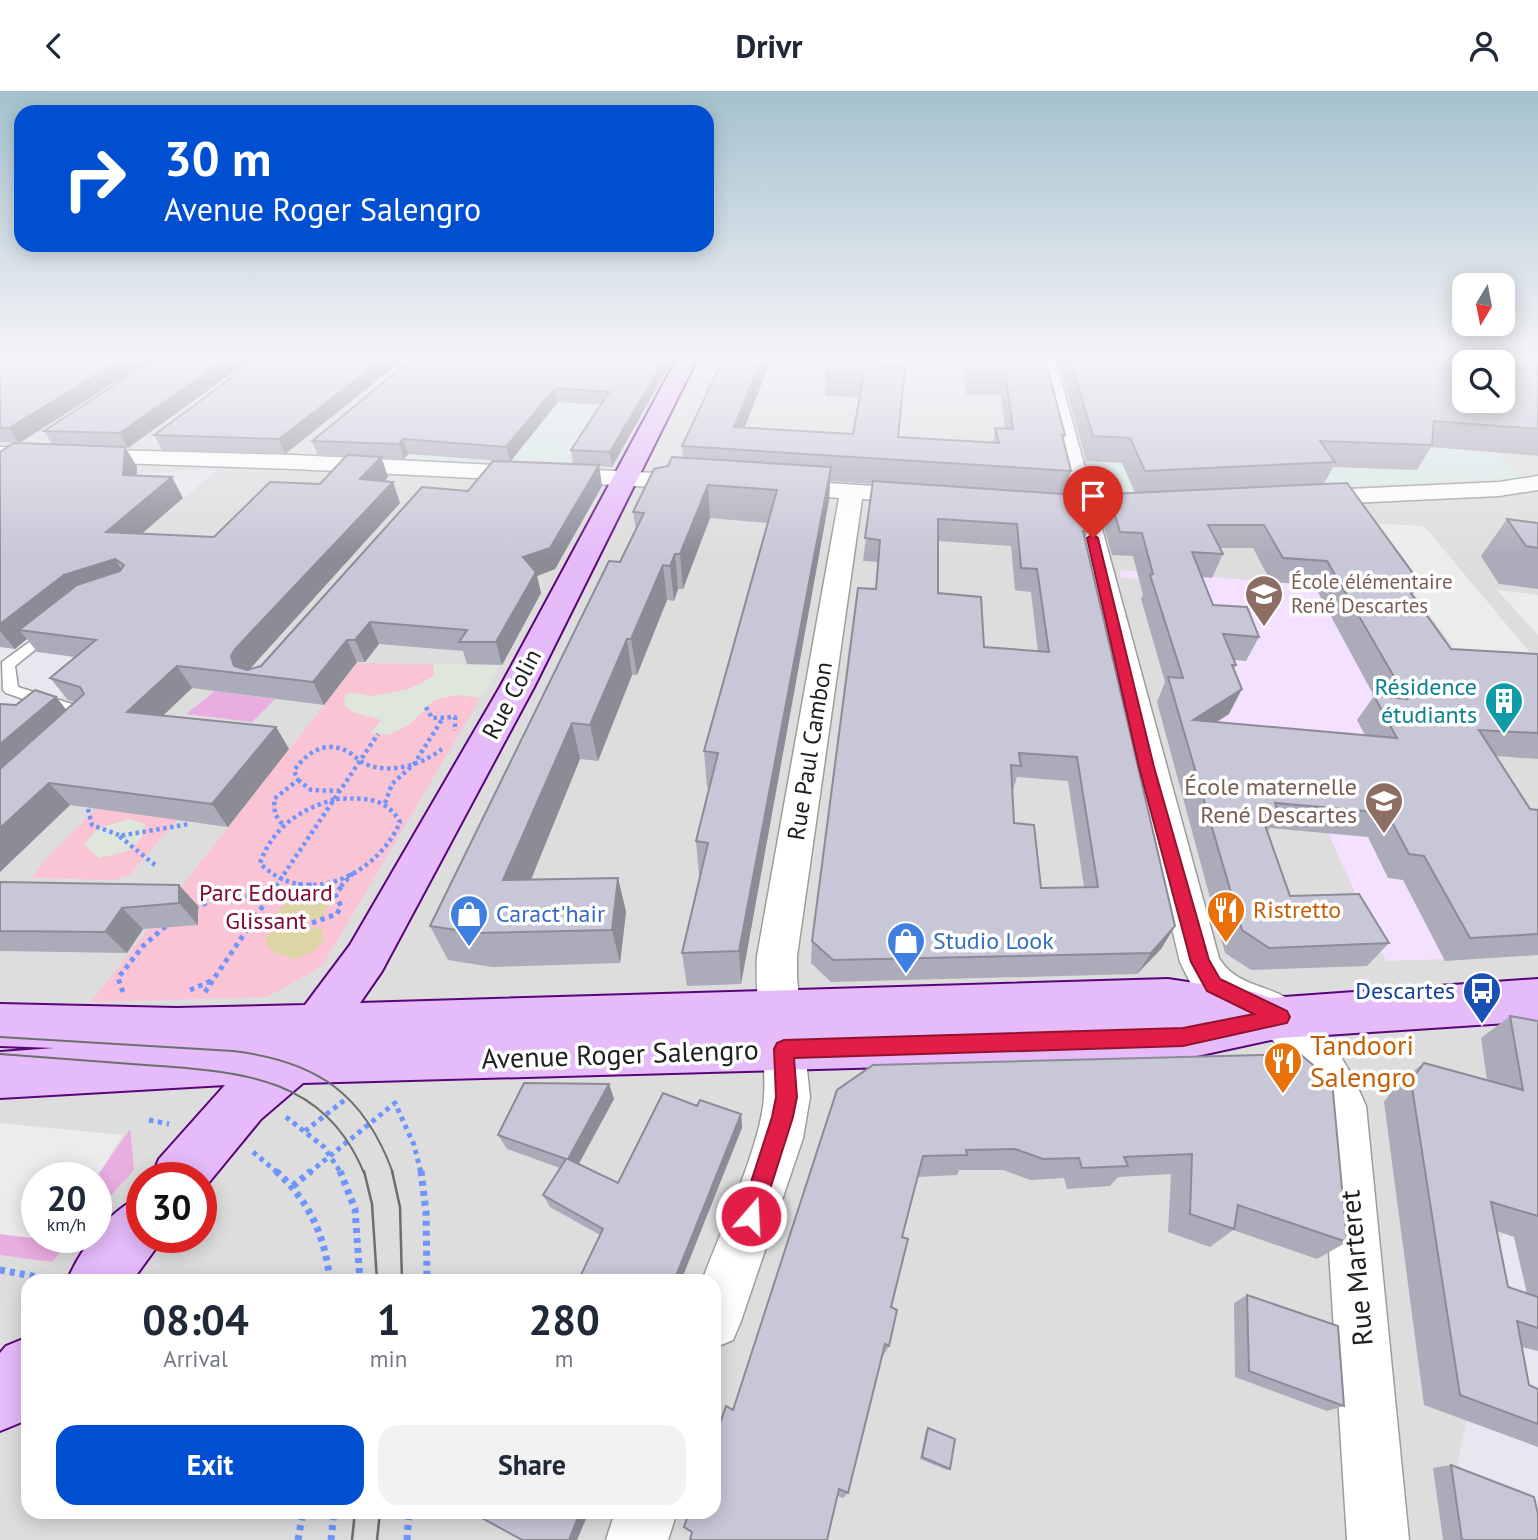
<!DOCTYPE html>
<meta charset="utf-8">
<style>
body{margin:0;font-family:"PT Sans",sans-serif;background:#f2f2f3;color:#1f2937;height:100vh;display:flex;flex-direction:column;font-size:26px;white-space:nowrap}
*{box-sizing:border-box;margin:0}
p{font-size:23px;color:#747a83}
.icon{flex:none;width:38px;height:38px;fill:none;stroke:currentColor;stroke-width:2;stroke-linecap:round;stroke-linejoin:round}
.map{position:relative;flex:1;overflow:hidden}
.panel{position:absolute;left:21px;top:1183px;width:700px;height:245px;display:flex;flex-direction:column;background:#fff;border-radius:21px;box-shadow:0 4px 18px #0003}
.panel>*{flex:none}
.banner{position:absolute;left:14px;top:14px;width:700px;height:147px;border-radius:21px;box-shadow:0 4px 18px #0003;background:#004fd0;color:#fff;overflow:hidden}
.needle{width:46px;rotate:190deg}
.tools{position:absolute;left:1452px;top:182px;display:grid;gap:14px}
.tools a{display:grid;place-items:center;width:63px;height:63px;border-radius:14px;background:#fff;box-shadow:0 4px 18px #0003;font-size:35px}
.speed{position:absolute;left:21px;top:1071px;display:flex;gap:14px;font-size:35px;font-weight:700;text-align:center}
.speed>*{display:grid;place-content:center;width:91px;height:91px;border-radius:50%;background:#fff;box-shadow:0 4px 18px #0003;line-height:1}
.speed small{font-size:18px;font-weight:400}
.speed .limit{border:10px solid #d22;background:#fff;color:#111}
.pin{position:absolute;display:grid;place-items:center;width:60px;height:60px;color:#fff;margin:-72px -30px;border-radius:50% 50% 50% 0;rotate:-45deg;box-shadow:0 0 7px #0007}
.pin .icon{rotate:45deg}
.me{position:absolute;width:77px;margin:-38px;rotate:19deg;stroke-linejoin:round;filter:drop-shadow(0 0 5px #0008)}
.turn{display:flex;align-items:center;gap:24px;height:147px;padding:0 35px;font-size:32px}
.turn .icon{width:91px;height:91px;stroke-width:2.5}
.turn b{display:block;font-size:49px;line-height:60px}
.eta{display:flex;justify-content:space-evenly;align-items:center;height:119px;text-align:center}
.eta b{font-size:42px;font-weight:700;line-height:49px}
.cta{display:flex;gap:14px;margin-top:auto;padding:14px 35px}
.cta a{flex:1;height:80px;border-radius:21px;background:#004fd0;color:#fff;font-size:28px;font-weight:700;line-height:80px;text-align:center}
.cta a+a{background:#f2f2f3;color:#1f2937}
header{display:flex;justify-content:space-between;align-items:center;height:91px;padding:0 35px;background:#fff;font-size:32px;font-weight:700}
.map>svg:first-child{display:block}
.residential{fill:#ddddde;fill-rule:evenodd}
.industrial{fill:#d8eae6}
.education{fill:#f4e1ff}
.grass{fill:#eaade2}
.park{fill:#fac4d4}
.parking{fill:#ececec}
.plaza{fill:#dfe6db}
.water{fill:#ded5a7}
.lines{fill:none;stroke-linecap:round;stroke-linejoin:round}
.lane-casing{stroke:#9d9d9d;stroke-width:3}
.street-casing{stroke:#9d9d9d;stroke-width:3}
.secondary-casing{stroke:#590579;stroke-width:4}
.path-far2{stroke:#6e95fa;stroke-width:4.5;stroke-dasharray:3.5 3.5;stroke-linecap:butt}
.path-far1{stroke:#6e95fa;stroke-width:5;stroke-dasharray:4.5 4.5;stroke-linecap:butt}
.path{stroke:#6e95fa;stroke-width:7;stroke-dasharray:5 5;stroke-linecap:butt}
.lane{fill:#fff;fill-rule:evenodd}
.street{fill:#fff;fill-rule:evenodd}
.secondary{fill:#e5bbfa;fill-rule:evenodd}
.tram-far1{stroke:#6e6e6e;stroke-width:2}
.tram{stroke:#6e6e6e;stroke-width:2.5}
.wall{fill:#acabb9;fill-rule:evenodd}
.shaded-wall{fill:#8c8b96}
.building{fill:#c8c7d7;stroke:#8c8b96;stroke-width:2;fill-rule:evenodd}
.route{fill:#e11d48;stroke:#92132f;stroke-width:2}
.labels{text-anchor:middle;stroke-width:7;stroke-linejoin:round;paint-order:stroke}
.far-education-label{font-size:21px;fill:#785e54;stroke:#fff;text-anchor:start}
.culture-label{font-size:24px;fill:#0d838f;stroke:#fff;text-anchor:end}
.street-label{font-size:24px;fill:#202020;stroke:#fff}
.education-label{font-size:24px;fill:#785e54;stroke:#fff;text-anchor:end}
.park-label{font-size:24px;fill:#800c2f;stroke:#fff}
.food-label{font-size:24px;fill:#c56008;stroke:#fff;text-anchor:start}
.shop-label{font-size:24px;fill:#366cbe;stroke:#fff;text-anchor:start}
.transit-label{font-size:24px;fill:#164399;stroke:#fff;text-anchor:end}
.near-food-label{font-size:28px;fill:#c56008;stroke:#fff;text-anchor:start}
.near-street-label{font-size:28px;fill:#202020;stroke:#fff}
</style>
<header><svg class="icon" aria-label="back" viewBox="0 0 24 24"><path d="M15 5l-7 7 7 7"/></svg>Drivr<svg class="icon" aria-label="person" viewBox="0 0 24 24"><circle cx="12" cy="8" r="4"/><path d="M4 21q1-7 8-7t8 7"/></svg></header>
<div class="map">
<svg width="1538" height="1449" viewBox="0 0 1538 1449">
<rect width="100%" height="100%" fill="#e9e6f0"/>
<path class="residential" d="M0 264H1538V959L1443 1449H0V752L125 458 218 378 0 391ZM1465 271H1503V310H1465ZM37 1087H96V1146H37ZM142 1087H201V1146H142ZM28 1190H714V1421H28Z"/>
<path class="industrial" d="M502 264H638L563 373 400 368Z
M1065 268 1486 353 1524 387 1113 406 1095 398Z"/>
<path class="education" d="M1120 479 1353 497 1426 723 1507 866 1386 870 1293 664 1168 653 1166 646 1174 642 1166 592 1141 508 1148 507 1139 488 1121 486Z"/>
<path class="grass" d="M215 600 275 608 252 631 186 623Z
M130 1038 134 1079 96 1121V1087Z
M0 1143 57 1150 59 1146H74L52 1171 0 1164Z"/>
<path class="park" d="M357 572 500 574 322 875 267 906 91 911Z
M108 705 118 721 179 727 130 783 115 789 32 787 41 773Z"/>
<path class="parking" d="M1361 432 1424 435 1537 570 1460 565Z
M1497 499 1538 504V544Z
M0 1032 123 1044 96 1087H37V1146H59L57 1150 0 1143Z"/>
<path class="plaza" d="M433 573 500 574 481 607 457 604 434 609 409 634 388 644 370 642 381 629 352 621 344 614 345 605 351 601 371 605 409 598 434 585Z
M129 728 146 733 142 746 128 760 99 767 84 754 97 738Z"/>
<path class="water" d="M308 803 322 806 328 813 322 826 303 830V839L321 837 324 849 314 860 295 868 278 863 267 855 266 846 274 832 275 824 292 806Z"/>
<g class="lines">
<defs>
<path id="lane" d="M50 536 55 537V543L15 575 18 596 94 620 96 624 94 628H82L6 602 3 599 2 571Z"/>
<path id="street" d="M1036 264H1054L1094 410 1150 407 1158 409 1162 414 1158 419 1150 421 1098 423 1219 867C1237 897 1271 893 1296 913 1328 940 1350 977 1366 1015L1409 1449H1347L1320 1015 1314 1000 1265 940 1198 907 1180 871 1074 423 1027 418 1023 413 1027 408 1070 409Z
M0 356 294 364 696 384 707 391 696 398 294 378 0 368Z
M1538 385V399L1499 405 1307 414 1299 412 1295 407 1299 402 1307 400 1499 391Z
M783 389 919 398 927 400 931 405 927 410 919 412 862 408 797 865V888L810 1006 803 1047 741 1230 733 1249 714 1257V1190H702C720 1141 761 1055 764 1006 767 959 754 912 757 865L839 407 775 401 772 396Z
M615 1421H677L668 1449H606Z"/>
<path id="secondary" d="M679 264H699L534 596 382 880 360 912 1168 888 1254 901 1270 907 1538 888V930L1280 947 1183 968 303 992 261 1028 201 1101V1087H151L159 1068 225 994 0 1007V961L54 957 0 955V913L176 917 305 914 350 854 500 596Z
M142 1105V1146H164L132 1190H67C81 1157 109 1119 142 1105Z
M28 1246V1324L22 1331 0 1340V1262L6 1255Z"/>
</defs>
<use href="#lane" class="lane-casing"/>
<use href="#street" class="street-casing"/>
<use href="#secondary" class="secondary-casing"/>
<path class="path-far2" d="M426 616 432 627 455 626V640
M298 689 311 699 341 700
M336 708C363 707 385 705 400 731 378 784 305 819 260 772 273 736 300 718 336 708Z
M385 712 392 693 414 673 443 627
M88 718 92 734 119 744
M282 733 275 723 274 708 298 689 294 680C307 660 328 648 350 662 356 666 361 672 368 674 393 683 423 673 442 658
M155 774 119 745 189 733
M276 795 378 643
M341 795 353 782"/>
<path class="path-far1" d="M298 794H316
M194 817 223 805H272
M312 832 337 823 341 815 335 803 343 794
M190 899 211 890
M123 901 118 887 143 855 166 835
M205 901 277 794
M286 1026 324 1056 341 1082
M149 1029 169 1033
M305 1040 346 1008
M253 1061 278 1082
M309 1082 395 1012 414 1054 421 1082"/>
<path class="path" d="M276 1080C310 1111 325 1145 330 1190
M340 1080 355 1118 360 1190
M421 1080 426 1121 427 1190
M293 1095 311 1080
M0 1179 54 1189
M298 1449 303 1421
M331 1449 334 1421
M407 1449 409 1421"/>
<use href="#lane" class="lane"/>
<use href="#street" class="street"/>
<use href="#secondary" class="secondary"/>
<path class="tram-far1" d="M0 946 233 960C316 970 364 1002 393 1082
M0 963C48 967 96 970 145 974 238 981 323 983 364 1082"/>
<path class="tram" d="M364 1080 372 1113 377 1190
M392 1080 400 1116 402 1190
M352 1449 355 1421
M377 1449 380 1421"/>
</g>
<path class="wall" d="M0 264H158L20 352 52 353 44 340 161 264H257L128 357H126L137 376 136 385 183 407 142 443 214 446 320 393 346 366 318 365 312 350 417 264H675L612 376 599 375 602 395 555 478 537 485 541 502 502 574 467 573 463 560 379 553 365 571H357L324 614 192 597 163 624 276 636 289 658 228 736 70 714 0 781V613L16 614 56 606 66 619 75 611 68 609 50 587 75 566 37 561 27 548 15 558 0 556V361L14 352 0 351ZM558 311 600 314 571 359 573 373 510 371ZM408 363 501 370 468 400 261 575 250 578 400 412 393 391 384 390 388 386 382 367 404 368Z
M262 264H409L285 363 162 359 154 344Z
M725 264H773L744 336 853 343 860 306 825 305 826 281 831 264H882L881 274 898 346 993 352 995 337 1005 338 1001 304 965 303 964 264H1044L1065 344 1064 349 1071 380 1064 403 1088 440 1085 448 1175 835 1161 858 1137 883 831 891 811 872 812 850 876 498 878 471 863 470 873 393 830 390 829 409 741 893 687 895 682 862 700 786 699 785 696 750 709 697 707 696 704 660 768 432 710 427 683 498H678L674 510 667 509 637 584H632L598 670 580 668 531 788 618 787 626 821 620 872 492 876 448 869 430 835 620 471 636 439 633 421 668 375 683 367 682 355ZM938 450 1011 455 1015 499 1031 501 1038 561 984 556 938 502ZM1017 686 1068 690 1084 796 1041 797 1014 732 1012 699H1013Z
M1057 264H1538V365L1431 356 1417 379 1333 376 1324 393 1420 492 1412 504 1451 558 1538 563V668L1496 665 1530 718 1538 719V864L1445 870 1403 789 1388 787 1368 746 1270 737 1267 742 1290 805 1389 852 1367 875 1251 879 1225 862 1157 611 1165 591 1141 508 1143 504 1133 465 1112 464 1101 425 1109 403 1135 402 1122 372 1086 370ZM1220 457H1253L1271 491 1314 494 1374 605 1357 629 1365 644 1216 631 1229 623 1234 578 1236 574 1234 569 1246 570 1259 546 1213 514 1202 486 1212 487 1223 463Z
M1507 428 1538 432V498L1499 493 1481 465Z
M0 791 179 794 198 815V834L143 838 127 862 0 860Z
M1510 925 1538 930V1260L1522 1256 1529 1294 1538 1298V1356L1424 1314 1384 1011 1397 993 1424 972 1487 989 1481 947ZM1497 1140 1514 1146 1527 1203 1508 1196Z
M1300 963 1347 1151 1317 1168 1233 1139 1210 1156 1168 1141 1171 1083 1118 1086 1110 1095 1067 1098 1064 1087 1030 1089 1003 1079H959L957 1084 917 1086 902 1146 891 1216 889 1255 882 1267 848 1402 843 1407 838 1405 733 1319 837 999Z
M609 993 614 1008 579 1073 618 1092 697 1015 741 1023 742 1037 600 1144 550 1116 543 1104 560 1077 507 1058 498 1044Z
M1247 1204 1344 1315 1327 1320 1235 1286 1234 1212Z
M928 1337 950 1378 947 1379 920 1368 926 1339Z
M1451 1374 1538 1449H1443L1433 1377Z"/>
<path class="shaded-wall" d="M129 264H158L19 352 9 337Z
M232 264H257L128 357 120 342Z
M388 264H409L285 363 279 348Z
M667 264H675L612 376 610 361Z
M763 264H773L735 361 734 336Z
M555 297 558 311 510 371 506 356Z
M403 348 408 363 404 368 399 353Z
M125 356 137 376 136 405 123 384Z
M381 366 388 386 368 409 360 388Z
M599 374 602 395 555 478 537 485 541 502 502 574 496 551 523 466Z
M831 376 829 409 741 893 739 860Z
M172 386 183 407 119 462 106 441Z
M393 391 400 412 248 580 234 575 231 565 235 558Z
M708 394 710 427 683 498 680 463Z
M675 463 678 498 674 510 670 475Z
M115 468 129 490 19 539 27 548 15 558 0 540V533L64 484Z
M663 474 667 509 637 584 631 548Z
M370 531 379 553 365 571 355 549Z
M627 548 632 584 598 670 590 634Z
M347 549 357 571 324 614 313 591Z
M177 575 192 597 144 643 127 621Z
M1242 598 1229 623 1186 650 1193 629Z
M56 606 74 628 0 693V653Z
M572 632 580 668 517 823 503 789Z
M276 636 289 658 228 736 212 713Z
M49 692 70 714 0 781V737Z
M618 787 626 821 620 872 612 839Z
M179 794 198 815V834L179 812Z
M122 817 143 838 127 862 105 841Z
M1175 835 1161 858 1137 883 1151 862Z
M609 993 614 1008 574 1081 568 1068Z
M741 1023 742 1037 681 1190H674Z
M580 1421H589L577 1449H569Z"/>
<path class="building" d="M3 264H129L9 337H0V265Z
M161 264H232L120 342 44 340Z
M262 264H388L279 348 154 344Z
M417 264H667L610 361 571 359 609 301 555 297 506 356 403 348 399 353 312 350Z
M725 264H763L734 336 853 343 864 283 826 281 831 264H881L879 274 905 275 898 346 999 352 995 337 1013 338 1005 281 969 280V264H1044L1065 344H1062L1071 380 682 355Z
M1069 264H1538V338L1434 330 1432 354 1320 350 1335 371 1145 380 1130 347 1093 345ZM1465 271H1503V310H1465Z
M14 352 125 356 123 384 172 386 106 441 214 446 270 391 320 393 347 364 381 366 360 388 393 391 235 558 231 565 234 575 247 579 261 575 422 396 468 400 493 370 599 374 550 457 523 466 536 481 496 551H459L467 539 370 531 355 549H347L313 591 177 575 127 621 276 636 212 713 49 692 0 737V678L84 603 80 596 50 587 96 549 19 539 77 494 120 480 124 474 115 468 64 484 0 533V361Z
M672 366 831 376 739 860 682 862 708 752 696 750 718 662 704 660 777 399 708 394 680 463H675L670 475 663 474 631 548H627L590 634 572 632 503 789 618 787 612 839 476 842 430 835 609 470 620 471 644 422 633 421 654 378 668 375Z
M873 390 1078 404 1088 440H1083L1175 835 1151 862 833 869 812 850 858 497 876 498 880 449 865 447ZM938 428 1017 433 1021 477 1037 478 1049 561 984 556 981 506 938 502ZM1019 662 1077 666 1098 796 1041 797 1034 734 1014 732 1011 674 1021 675Z
M1347 392 1420 492 1403 491 1451 558 1538 563V642L1479 639 1530 718 1538 719V843L1470 847 1424 765 1409 763 1387 722 1275 712 1279 725 1261 723 1290 805 1359 803 1389 852 1269 857 1242 839 1168 586 1183 587 1150 484 1153 483 1142 442 1120 441 1109 403ZM1208 434H1264L1283 467 1327 470 1407 608 1374 605 1397 647 1193 629 1242 598 1232 574H1236L1223 543 1259 546 1247 516 1213 514 1192 461 1223 463Z
M1507 428 1538 432V457L1526 455Z
M35 599 56 606 0 653V613L16 614Z
M0 791 179 794V812L122 817 105 841 0 840Z
M1510 925 1538 930V1125L1491 1111 1508 1196 1538 1206V1237L1517 1230 1529 1294 1538 1298V1333L1460 1304 1411 990 1424 972 1523 999Z
M1300 963 1332 990 1347 1151 1238 1114 1234 1138 1190 1123 1192 1063 1124 1066 1128 1075 1082 1077 1079 1067 1043 1068 1015 1058 966 1059 967 1064 923 1065 902 1146 908 1148 891 1216 897 1219 889 1255 885 1253 848 1402 839 1398 827 1449H690L692 1441 684 1436 689 1421H714V1350L726 1315 733 1319 837 999 873 974Z
M524 992 609 993 568 1068 618 1092 663 1002 697 1015 700 1009 741 1023 674 1190H578L603 1138 543 1104 566 1068 498 1044Z
M1247 1204 1338 1235 1344 1315 1249 1280Z
M928 1337 955 1348 950 1378 922 1366Z
M1451 1374 1534 1406 1538 1423V1449H1462Z
M471 1421H580L569 1449H522Z"/>
<linearGradient id="sky" x2="0" y2="1"><stop stop-color="#a4c1ce"/><stop offset="0.57" stop-color="#f5f4f8"/><stop offset="1" stop-color="#f5f4f8" stop-opacity="0"/></linearGradient>
<rect width="1538" height="467" fill="url(#sky)"/>
<path class="route" d="M1093 443 1098 447 1154 676 1209 869 1220 888 1287 920 1290 926 1287 932 1183 955 794 967 797 1006 793 1026 759 1133 751 1137 743 1133 740 1125 772 1026 776 1006 774 958 777 952 784 949 1183 937 1254 923 1207 900 1191 871 1139 676 1087 447Z"/>
<defs>
<symbol id="school-pin" viewBox="-11 -11 22 30"><path d="M0 17L-7.5 6A9.5 9.5 0 1 1 7.5 6Z" fill="#8d6e63" stroke="#fff"/><path d="M0-5L7-2L0 1L-7-2ZM-4 1L0 2.5L4 1V4Q0 6-4 4Z" fill="#fff"/></symbol>
<symbol id="building-pin" viewBox="-11 -11 22 30"><path d="M0 17L-7.5 6A9.5 9.5 0 1 1 7.5 6Z" fill="#0f9aa8" stroke="#fff"/><path d="M-4-6H4V6H1V3H-1V6H-4ZM-2.5-4.3h1.7v1.8h-1.7ZM.8-4.3h1.7v1.8H.8ZM-2.5-1h1.7V.8h-1.7ZM.8-1h1.7V.8H.8Z" fill="#fff"/></symbol>
<symbol id="restaurant-pin" viewBox="-11 -11 22 30"><path d="M0 17L-7.5 6A9.5 9.5 0 1 1 7.5 6Z" fill="#e8710a" stroke="#fff"/><path d="M-5-6h1v4h1v-4h1v4h1v-4h1v5L-1.5 .5V6h-2V.5L-5-1ZM5-6V6H3V1.5H1.5Q1.5-4 5-6Z" fill="#fff"/></symbol>
<symbol id="shop-pin" viewBox="-11 -11 22 30"><path d="M0 17L-7.5 6A9.5 9.5 0 1 1 7.5 6Z" fill="#3f7fe0" stroke="#fff"/><path d="M-5-2.5h2.3a2.7 3.5 0 0 1 5.4 0H5L5.5 6h-11ZM-1.5-2.5h3a1.5 2.3 0 0 0-3 0Z" fill="#fff"/></symbol>
<symbol id="bus-pin" viewBox="-11 -11 22 30"><path d="M0 17L-7.5 6A9.5 9.5 0 1 1 7.5 6Z" fill="#1a4fb4" stroke="#fff"/><path d="M-5-6H5V4H4V6H2V4H-2V6H-4V4H-5ZM-3.5-4V0h7V-4ZM-3.5 1.2v1.5H-2V1.2ZM2 1.2v1.5H3.5V1.2Z" fill="#fff"/></symbol>
</defs>
<g fill-rule="evenodd">
<use href="#school-pin" x="1242" y="481" width="44" height="60"/>
<use href="#building-pin" x="1482" y="588" width="44" height="60"/>
<use href="#school-pin" x="1362" y="688" width="44" height="60"/>
<use href="#restaurant-pin" x="1204" y="797" width="44" height="60"/>
<use href="#shop-pin" x="447" y="801" width="44" height="60"/>
<use href="#shop-pin" x="884" y="828" width="44" height="60"/>
<use href="#bus-pin" x="1460" y="878" width="44" height="60"/>
<use href="#restaurant-pin" x="1261" y="948" width="44" height="60"/>
</g>
<g class="labels">
<g class="far-education-label">
<text x="1291" y="498">École élémentaire<tspan x="1291" dy="24">René Descartes</tspan></text>
</g>
<g class="culture-label">
<text x="1477" y="604">Résidence<tspan x="1477" dy="28">étudiants</tspan></text>
</g>
<g class="street-label">
<text transform="translate(512 603) rotate(-62)" y="8">Rue Colin</text>
<text transform="translate(810 660) rotate(-81)" y="8">Rue Paul Cambon</text>
</g>
<g class="education-label">
<text x="1357" y="704">École maternelle<tspan x="1357" dy="28">René Descartes</tspan></text>
</g>
<g class="park-label">
<text x="266" y="810">Parc Edouard<tspan x="266" dy="28">Glissant</tspan></text>
</g>
<g class="food-label">
<text x="1253" y="827">Ristretto</text>
</g>
<g class="shop-label">
<text x="496" y="831">Caract'hair</text>
<text x="933" y="858">Studio Look</text>
</g>
<g class="transit-label">
<text x="1455" y="908">Descartes</text>
</g>
<g class="near-food-label">
<text x="1310" y="964">Tandoori<tspan x="1310" dy="32">Salengro</tspan></text>
</g>
<g class="near-street-label">
<text transform="translate(620 963) rotate(-2)" y="10">Avenue Roger Salengro</text>
<text transform="translate(1356 1177) rotate(-95)" y="10">Rue Marteret</text>
</g>
</g>
</svg>
<div class="tools">
<a><svg class="needle" viewBox="-14 -14 28 28"><path d="M0-13l5 13h-10z" fill="#e53935"/><path d="M0 13l5-13h-10z" fill="#747a83"/></svg></a>
<a><svg class="icon" aria-label="search" viewBox="0 0 24 24"><circle cx="10" cy="10" r="6"/><path d="M15 15l6 6"/></svg></a>
</div>
<div class="speed"><div>20<small>km/h</small></div><div class="limit">30</div></div>
<div class="pin" style="left:1093px;top:447px;background:#d93025"><svg class="icon" aria-label="arrive" viewBox="0 0 24 24"><path d="M6 21V4h12l-3 4 3 4H6"/></svg></div>
<svg class="me" style="left:751px;top:1125px" viewBox="-20 -20 40 40"><circle r="17" fill="#e11d48" stroke="#fff" stroke-width="3"/><path d="M0-11L8 9 0 5-8 9z" fill="#fff"/></svg>
<div class="banner">
<div class="turn"><svg class="icon" aria-label="right" viewBox="0 0 24 24"><path d="M7 20v-9h11M14 6l5 5-5 5"/></svg><div><b>30 m</b>Avenue Roger Salengro</div></div>
</div>
<section class="panel">
<div class="eta">
<div><b>08:04</b><p>Arrival</p></div>
<div><b>1</b><p>min</p></div>
<div><b>280</b><p>m</p></div>
</div>
<div class="cta"><a>Exit</a><a>Share</a></div>
</section>
</div>
